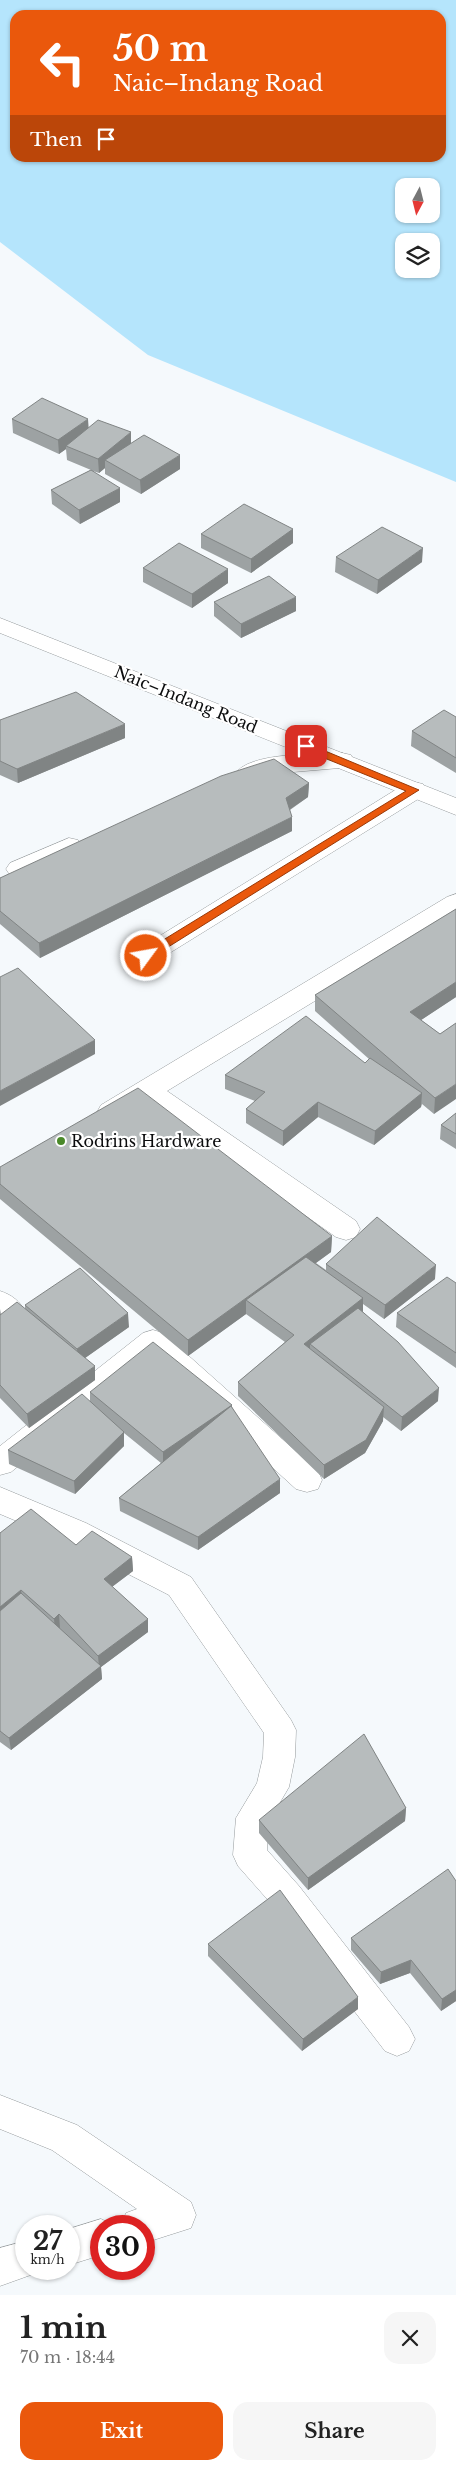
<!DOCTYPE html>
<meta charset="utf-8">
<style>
body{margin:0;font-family:"Libre Baskerville",serif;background:#f6f6f6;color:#222;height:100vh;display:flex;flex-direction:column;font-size:19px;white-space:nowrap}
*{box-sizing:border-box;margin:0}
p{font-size:16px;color:#767676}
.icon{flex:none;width:28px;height:28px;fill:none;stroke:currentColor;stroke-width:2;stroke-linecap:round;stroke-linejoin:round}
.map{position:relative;height:2295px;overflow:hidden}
.drawer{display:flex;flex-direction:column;background:#fff;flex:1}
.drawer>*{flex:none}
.top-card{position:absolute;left:10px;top:10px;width:436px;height:152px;border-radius:15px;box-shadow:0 1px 4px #0004;background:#ea580c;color:#fff;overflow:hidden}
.needle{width:32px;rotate:187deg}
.fabs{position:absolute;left:395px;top:178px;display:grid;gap:10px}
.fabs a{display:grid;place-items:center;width:45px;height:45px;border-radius:10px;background:#fff;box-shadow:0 1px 4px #0004;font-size:25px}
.speed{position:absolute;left:15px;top:2215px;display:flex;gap:10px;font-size:25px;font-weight:700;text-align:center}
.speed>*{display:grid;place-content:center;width:65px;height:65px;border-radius:50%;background:#fff;box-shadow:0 1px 4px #0004;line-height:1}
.speed small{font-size:12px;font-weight:400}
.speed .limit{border:8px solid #d22;background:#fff;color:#111}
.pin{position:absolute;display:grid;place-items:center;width:42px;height:42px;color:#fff;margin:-21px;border-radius:10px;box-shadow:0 2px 8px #0006}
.me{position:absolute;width:55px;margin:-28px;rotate:58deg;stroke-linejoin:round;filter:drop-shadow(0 0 4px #0008)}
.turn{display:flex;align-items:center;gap:18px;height:105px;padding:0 20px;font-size:22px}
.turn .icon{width:65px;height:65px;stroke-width:2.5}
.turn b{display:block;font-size:35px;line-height:42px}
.then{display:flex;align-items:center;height:48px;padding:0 20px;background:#0003;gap:10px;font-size:19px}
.round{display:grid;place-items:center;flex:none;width:52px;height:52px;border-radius:15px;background:#f6f6f6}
.head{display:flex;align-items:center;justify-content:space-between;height:85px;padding:0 20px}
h1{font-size:30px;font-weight:700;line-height:38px}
.action{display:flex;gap:10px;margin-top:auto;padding:10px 20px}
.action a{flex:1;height:58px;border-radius:15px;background:#ea580c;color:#fff;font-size:20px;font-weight:700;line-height:58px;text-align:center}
.action a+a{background:#f6f6f6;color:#222}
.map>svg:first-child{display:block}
.green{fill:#b5e5fc;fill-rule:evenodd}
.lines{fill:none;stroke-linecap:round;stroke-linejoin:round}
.street-casing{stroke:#969b9d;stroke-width:1}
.secondary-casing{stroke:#969b9d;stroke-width:1}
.street{fill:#fff;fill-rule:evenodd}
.secondary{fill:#fff;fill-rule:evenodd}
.wall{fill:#9da2a3}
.shaded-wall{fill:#808484}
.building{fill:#b7bcbd;stroke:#808484}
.route{fill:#ea580c;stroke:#983908}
.poi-dot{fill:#4a892a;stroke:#fff;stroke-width:2}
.labels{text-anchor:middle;stroke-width:4.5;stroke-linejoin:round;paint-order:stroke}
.street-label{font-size:16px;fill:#0c0d0e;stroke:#fff}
.poi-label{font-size:16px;fill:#0c0d0e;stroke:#fff;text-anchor:start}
</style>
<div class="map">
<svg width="456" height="2295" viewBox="0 0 456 2295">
<rect width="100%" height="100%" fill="#f5f9fc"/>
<path class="green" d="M0 0H456V482L148 355 0 242ZM15 15H441V158H15ZM431 186V214H404V186ZM404 241H431V269H404Z"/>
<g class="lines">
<defs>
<path id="street" d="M342 753 351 755 354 761 351 767 270 774 246 783 237 781 234 775C249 751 316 755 342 753Z
M414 782 423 784 426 790 423 796 155 962 146 965 137 962 133 956 137 950 405 784Z
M69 838 78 840 81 846 78 852 19 878 10 875 6 869 10 863Z
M456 894V915L167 1091 356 1221 360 1229 356 1237 346 1240 336 1237 146 1103C132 1112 119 1124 101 1119L97 1112 101 1105 447 897Z
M0 1291C12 1295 20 1301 26 1313L22 1321 12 1324 0 1319Z
M153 1330 163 1333 318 1471 322 1480 318 1489 307 1492 296 1489 152 1358 11 1472 0 1475V1446L143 1333Z
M0 1487 86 1523 191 1577 291 1720 296 1730 295 1757 289 1787 269 1821 267 1850 299 1886 409 2027 415 2039 409 2051 397 2056 385 2051 275 1908 238 1866 233 1855 236 1818 257 1783 263 1757 264 1733 169 1595 64 1541 0 1514Z
M0 2095 77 2125 191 2202 196 2215 191 2228 144 2243V2226H121L126 2213 137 2209 52 2150 0 2129Z
M101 2219 115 2226H101V2255L69 2265V2229Z
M26 2241V2269H40L39 2272 0 2286V2248Z"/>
<path id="secondary" d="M0 618 456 798V815L0 633Z"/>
</defs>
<use href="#street" class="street-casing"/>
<use href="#secondary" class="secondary-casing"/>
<use href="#street" class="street"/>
<use href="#secondary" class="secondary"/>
</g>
<path class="wall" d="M12 419 89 428 131 444 180 469 141 494 105 474V468L99 473 93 471 120 502 80 524 52 504 51 490 91 470 67 460 66 449 59 454 13 433Z
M293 529V543L251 573 201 548V534Z
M336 557 422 562 377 594 335 572Z
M143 568 228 583 192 608 143 582Z
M214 602 296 611 241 638 214 616Z
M456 717V773L411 746 412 731Z
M0 720 125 738 18 783 0 775Z
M309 783 308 797 290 810 292 831 40 958 0 924V878Z
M456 909V997L421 1020 440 1034 456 1023 434 1114 422 1104 421 1107 374 1145 318 1117 283 1146 246 1123V1109L255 1101 225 1089V1075L365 1063 369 1059 315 1011V995Z
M456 1113V1149L440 1139 441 1125Z
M0 1167 332 1236 331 1252 316 1263 326 1270V1264L435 1279 384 1319 363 1304V1312L438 1401 401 1431 383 1417V1421L365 1453 324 1479 238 1396V1382L285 1342 246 1314 188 1356 0 1199Z
M456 1283V1368L396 1327 397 1313Z
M25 1305 129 1327 85 1358 95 1380 29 1428 0 1398V1309L1 1314 25 1309Z
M90 1392 232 1405V1407L280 1493 198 1550 120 1511 119 1498 161 1463 124 1433V1446L75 1494 9 1464 8 1450 90 1401Z
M0 1533 76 1545 132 1557 133 1571 112 1587 148 1619V1632L101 1667 102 1679 11 1750 0 1742Z
M406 1808 405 1821 308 1890 259 1833V1820Z
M456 1881V2001L441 2011 410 1973 380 1984 351 1950V1938Z
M208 1944 358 2009 302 2051 208 1956Z"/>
<path class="shaded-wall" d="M88 419 89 433 66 446V449L59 454 58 440Z
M131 432V446L105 460V468L99 473 98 459Z
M180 455V469L141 494 140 480Z
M120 488V502L80 524 79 510Z
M293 529V543L251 573V559Z
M423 548 422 562 377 594 378 580Z
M228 569V583L192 608V594Z
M296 597V611L241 638V624Z
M125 724V738L18 783 17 769Z
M309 783 308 797 286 812V798Z
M292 817V831L40 958 39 943Z
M456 982V997L409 1028 410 1012Z
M95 1040V1054L0 1106V1091Z
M456 1084V1099L434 1114 435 1098Z
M422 1093 421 1107 374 1145 375 1131Z
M318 1102V1117L283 1146V1131Z
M332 1236 331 1252 255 1307 246 1300V1314L188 1356V1340Z
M436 1265 435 1279 384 1319 385 1305Z
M363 1298V1312L310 1344V1353L304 1344Z
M128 1313 129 1327 78 1363 77 1349Z
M95 1366V1380L29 1428 27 1414Z
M439 1388 438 1401 401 1431 402 1417Z
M232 1405V1418L163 1465V1452Z
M384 1407 383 1421 365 1453 324 1479V1465Z
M124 1432V1446L75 1494 74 1481Z
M280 1479V1493L198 1550V1537Z
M132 1557 133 1571 105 1592 104 1579Z
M21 1590 23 1603 0 1622V1607Z
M59 1614 60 1628 55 1632 54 1619Z
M148 1619V1632L101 1667 102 1679 11 1750 9 1738 99 1667 98 1656Z
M406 1808 405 1821 308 1890V1878Z
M411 1960 410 1973 380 1984 381 1972Z
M456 1990V2001L441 2011 442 1999Z
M358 1997V2009L302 2051 303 2039Z"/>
<path class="building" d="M42 398 88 419 58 440 12 419Z
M98 420 131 432 98 459 66 446Z
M144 435 180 455 140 480 105 460Z
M91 470 120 488 79 510 51 490Z
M244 504 293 529 251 559 201 534Z
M382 527 423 548 378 580 336 557Z
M179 543 228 569 192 594 143 568Z
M269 576 296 597 241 624 214 602Z
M76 692 125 724 17 769 0 761V720Z
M444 710 456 717V758L412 731Z
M274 759 309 783 286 798 292 817 39 943 0 911V878L221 776Z
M456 909V982L410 1012 440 1034 456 1023V1084L435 1098 315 995Z
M18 968 95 1040 0 1091V977Z
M306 1016 365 1063 370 1058 422 1093 375 1131 318 1102 283 1131 246 1109 265 1092 225 1075Z
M138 1088 332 1236 188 1340 0 1184V1167Z
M456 1113V1134L441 1125Z
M377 1217 436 1265 385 1305 326 1264Z
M306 1257 363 1298 304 1344 384 1407 366 1440 324 1465 238 1382 294 1335 246 1300Z
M80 1268 128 1313 77 1349 25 1305Z
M447 1277 456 1283V1353L397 1313Z
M17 1302 95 1366 27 1414 0 1385V1315Z
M358 1308 398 1342 439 1388 402 1417 310 1344Z
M153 1342 232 1405 163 1452 90 1392Z
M82 1394 124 1432 74 1481 8 1450Z
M231 1406 280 1479 198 1537 119 1498Z
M31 1509 76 1545 92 1531 132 1557 104 1579 148 1619 98 1656 59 1614 54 1619 21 1590 0 1607V1533Z
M21 1593 101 1666 9 1738 0 1731V1611Z
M364 1734 406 1808 308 1878 259 1820Z
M448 1869 456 1881V1990L442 1999 411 1960 381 1972 351 1938Z
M280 1890 358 1997 303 2039 208 1944Z"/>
<path class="route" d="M306 743 419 790 149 959H142V953L406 791 302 749 301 746Z"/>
<circle class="poi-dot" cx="61" cy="1141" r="5"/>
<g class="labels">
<g class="street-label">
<text transform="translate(186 699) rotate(22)" y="6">Naic–Indang Road</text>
</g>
<g class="poi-label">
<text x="71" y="1147">Rodrins Hardware</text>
</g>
</g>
</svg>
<div class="fabs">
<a><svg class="needle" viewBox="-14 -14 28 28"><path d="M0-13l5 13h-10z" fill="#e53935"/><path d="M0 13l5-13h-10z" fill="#767676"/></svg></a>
<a><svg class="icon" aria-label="layers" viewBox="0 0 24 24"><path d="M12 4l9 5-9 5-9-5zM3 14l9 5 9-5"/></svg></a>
</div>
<div class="speed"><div>27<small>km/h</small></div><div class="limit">30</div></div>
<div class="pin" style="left:306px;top:746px;background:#d93025"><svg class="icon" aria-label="arrive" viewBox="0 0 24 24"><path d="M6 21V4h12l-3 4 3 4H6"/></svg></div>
<svg class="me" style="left:146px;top:956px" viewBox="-20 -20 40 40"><circle r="17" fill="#ea580c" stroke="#fff" stroke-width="3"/><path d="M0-11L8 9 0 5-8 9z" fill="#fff"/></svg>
<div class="top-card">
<div class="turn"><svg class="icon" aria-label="left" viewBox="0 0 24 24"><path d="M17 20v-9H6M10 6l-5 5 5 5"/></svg><div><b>50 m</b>Naic–Indang Road</div></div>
<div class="then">Then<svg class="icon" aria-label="arrive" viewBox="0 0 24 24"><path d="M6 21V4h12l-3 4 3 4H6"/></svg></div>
</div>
</div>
<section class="drawer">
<div class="head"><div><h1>1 min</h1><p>70 m · 18:44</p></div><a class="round"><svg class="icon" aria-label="close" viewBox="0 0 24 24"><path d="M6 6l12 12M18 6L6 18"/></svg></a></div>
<div class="action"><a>Exit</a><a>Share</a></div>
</section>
